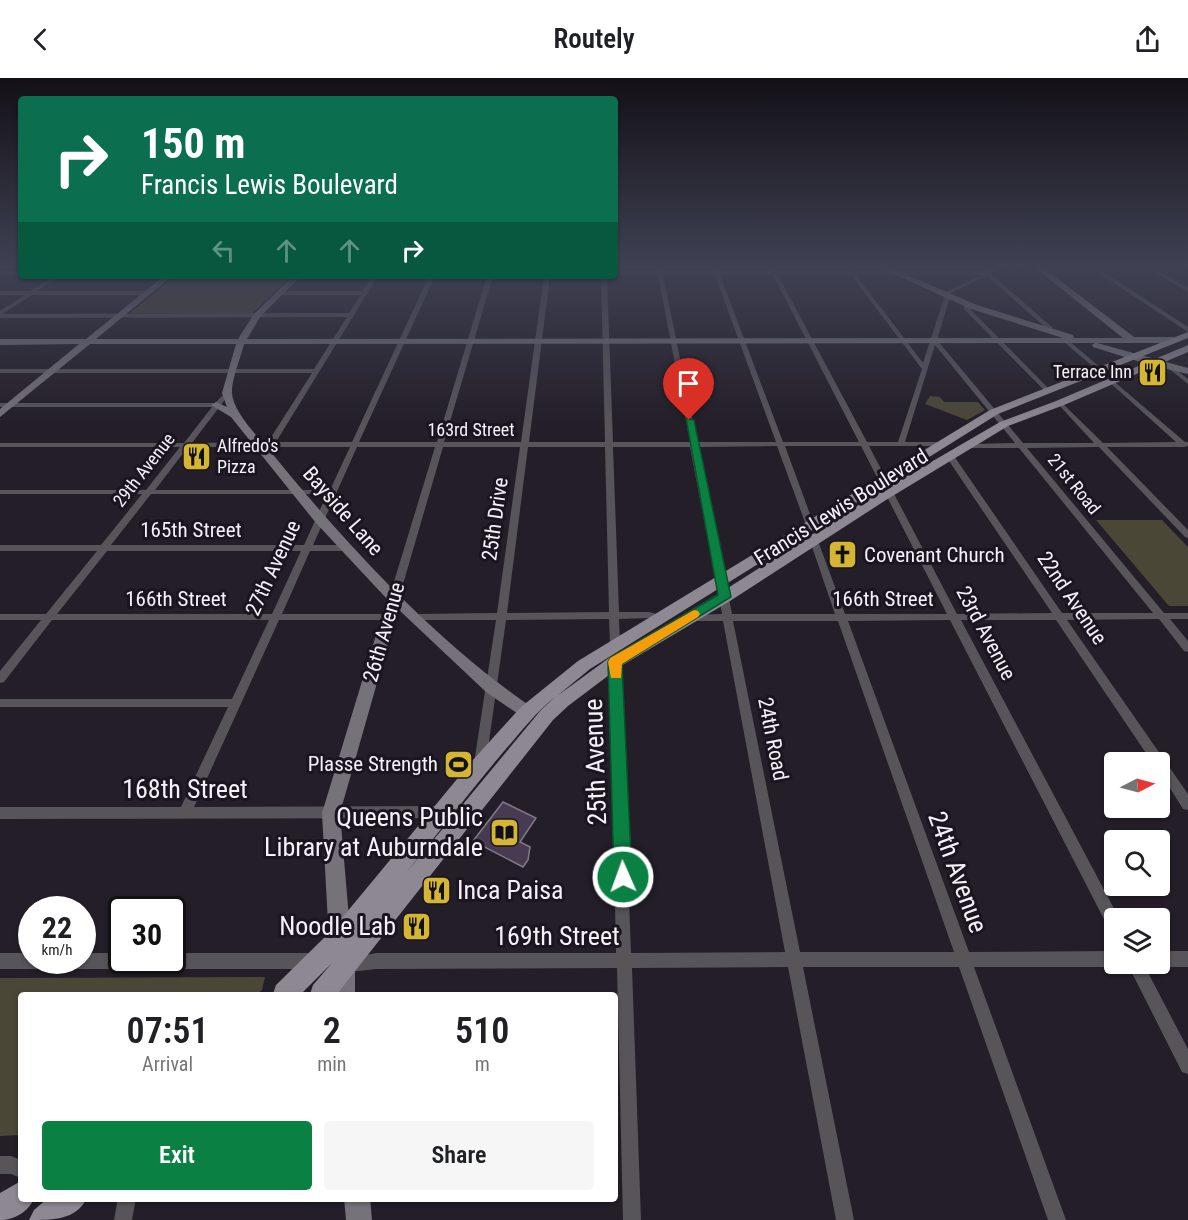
<!DOCTYPE html>
<style>
body{margin:0;font-family:"Roboto Condensed",sans-serif;background:#f6f6f6;color:#202124;height:100vh;display:flex;flex-direction:column;font-size:22px;white-space:nowrap}
*{box-sizing:border-box;margin:0}
p{font-size:20px;color:#757577}
.icon{flex:none;width:33px;height:33px;fill:none;stroke:currentColor;stroke-width:2;stroke-linecap:round;stroke-linejoin:round}
.map{position:relative;flex:1;overflow:hidden}
.details{position:absolute;left:18px;top:914px;width:600px;height:210px;display:flex;flex-direction:column;background:#fff;border-radius:6px;box-shadow:0 2px 4px #0004}
.details>*{flex:none}
.top-card{position:absolute;left:18px;top:18px;width:600px;height:183px;border-radius:6px;box-shadow:0 2px 4px #0004;background:#0b6e4f;color:#fff;overflow:hidden}
.needle{width:39px;rotate:84deg}
.fabs{position:absolute;left:1104px;top:674px;display:grid;gap:12px}
.fabs a{display:grid;place-items:center;width:66px;height:66px;border-radius:6px;background:#fff;box-shadow:0 2px 4px #0004;font-size:30px}
.speed{position:absolute;left:18px;top:818px;display:flex;gap:12px;font-size:30px;font-weight:700;text-align:center}
.speed>*{display:grid;place-content:center;width:78px;height:78px;border-radius:50%;background:#fff;box-shadow:0 2px 4px #0004;line-height:1}
.speed small{font-size:15px;font-weight:400}
.speed .limit{border:3px solid #111;border-radius:9px;background:#fff;color:#111}
.pin{position:absolute;display:grid;place-items:center;width:51px;height:51px;color:#fff;margin:-62px -26px;border-radius:50% 50% 50% 0;rotate:-45deg;box-shadow:0 0 6px #0007}
.pin .icon{rotate:45deg}
.me{position:absolute;width:66px;margin:-33px;rotate:358deg;stroke-linejoin:round;filter:drop-shadow(0 0 4px #0008)}
.turn{display:flex;align-items:center;gap:21px;height:126px;padding:0 24px;font-size:27px}
.turn .icon{width:78px;height:78px;stroke-width:2.5}
.turn b{display:block;font-size:42px;line-height:51px}
.lanes{display:flex;align-items:center;height:57px;padding:0 24px;background:#0003;justify-content:center;gap:30px;direction:ltr}
.lanes .off{opacity:.35}
.eta{display:flex;justify-content:space-evenly;align-items:center;height:102px;text-align:center}
.eta b{font-size:36px;font-weight:600;line-height:42px}
.cta{display:flex;gap:12px;margin-top:auto;padding:12px 24px}
.cta a{flex:1;height:69px;border-radius:6px;background:#0b8043;color:#fff;font-size:24px;font-weight:600;line-height:69px;text-align:center}
.cta a+a{background:#f6f6f6;color:#202124}
header{display:flex;justify-content:space-between;align-items:center;height:78px;padding:0 24px;background:#fff;font-size:27px;font-weight:600}
.map>svg:first-child{display:block}
.green{fill:#4b4737}
.building{fill:#473b51;stroke:#817a87;stroke-width:1.5}
.lines{fill:none;stroke-linecap:round;stroke-linejoin:round}
.street{fill:#57545a;fill-rule:evenodd}
.secondary{fill:#76727a;fill-rule:evenodd}
.primary{fill:#8e8893;fill-rule:evenodd}
.route{fill:#0b8043;stroke:#07532c;stroke-width:1.5}
.slow{fill:#f59e0b}
.labels{text-anchor:middle;stroke-width:6;stroke-linejoin:round;paint-order:stroke}
.far-poi-label{font-size:18px;fill:#f5f1f8;stroke:#1a151e;text-anchor:end}
.far-street-label{font-size:18px;fill:#f5f1f8;stroke:#1a151e}
.street-label{font-size:21px;fill:#f5f1f8;stroke:#1a151e}
.poi-label{font-size:21px;fill:#f5f1f8;stroke:#1a151e;text-anchor:start}
.near-street-label{font-size:26px;fill:#f5f1f8;stroke:#1a151e}
.near-poi-label{font-size:26px;fill:#f5f1f8;stroke:#1a151e;text-anchor:end}
</style>
<header><svg class="icon" aria-label="back" viewBox="0 0 24 24"><path d="M15 5l-7 7 7 7"/></svg>Routely<svg class="icon" aria-label="share" viewBox="0 0 24 24"><path d="M12 15V3M7 8l5-5 5 5M5 13v7h14v-7"/></svg></header>
<div class="map">
<svg width="1188" height="1142" viewBox="0 0 1188 1142">
<rect width="100%" height="100%" fill="#231e28"/>
<path class="green" d="M175 198H291L253 235H130Z
M930 318 940 319 944 324H978L985 332 967 342 925 326Z
M1096 442H1162L1188 469V528H1169Z
M265 899 262 912 257 916H21V1057L0 1058V900Z"/>
<path class="building" d="M503 724 536 740 520 764 530 769 528 782 523 789 473 763Z"/>
<g class="lines">
<path class="street" d="M657 188H662L663 193H714L713 188H717L719 193H771L769 188H774L776 193H848L847 191 849 190 853 193H983L985 191 988 193 998 188H1005L991 196 1052 249V251L1044 253 1043 252 1046 250 987 198 951 215 937 262 1023 365H1094L1058 326 1057 325 1060 323 1103 365 1176 364 1108 303 1107 302 1110 300 1185 364H1188V368L1184 369H1107L1188 452V460L1185 459 1099 369 1027 370 1164 535H1188V541H1170L1188 563V574L1184 573 1159 541 1067 542 1188 716V732L1183 731 1160 694V684H1152L1056 542H961L1119 840H1114V853L1109 851 950 542 848 543 969 874 1114 873V885H1120L1114 889H974L1066 1142H1048L959 889H803L854 1142H836L788 889 632 890 641 1142H623L617 890 376 891 350 894 345 891 342 886 345 881 376 875H616L610 584 615 580 620 584 631 875 785 874 723 543H687L682 540 687 537 722 536 690 369H613L619 534H649L665 538 666 540 665 542 661 543 649 540 619 541 620 566 615 570 610 566 609 541 506 542 486 685 484 689 480 690 476 689 474 685 496 542H414L409 539 414 536 497 535 520 369H443L399 520 394 523 389 520 435 369H357L313 467H346L351 470 346 473H310L282 536H389L394 539 389 542H279L194 729 442 728 447 730 448 734 447 738 442 740 0 741V729H181L228 629H0V621H232L269 542H52L4 604 0 605V593L41 542H0V536H46L97 473H0V467H101L142 416H0V412H146L180 369H0V365H184L212 329H0V325H215L227 313 230 315 192 365 268 364 312 295H0V291H314L347 239 0 240V233L25 217H0V213H30L54 198H60L37 213H147L150 215 147 217H32L2 236 349 235 361 217H279L276 215 279 213H363L372 198H378L276 364H352L429 198H435L359 364H437L487 198H493L444 364H521L544 198H550L529 364H605L601 198H607L613 364H690L658 197H615V193H658ZM663 197H715L776 364H697ZM720 197H773L859 364H783ZM778 197H851L922 291 898 364H867ZM856 197H981L946 214 923 285ZM935 267 1015 365 970 366H967V370H1019L1153 535H1062L954 378H951L947 380 1052 535 957 536 869 368H942L946 366 942 364H905ZM777 368 806 447 810 450 814 447 785 368H861L947 536H845L818 463 814 460 810 463 835 536H732L698 369ZM188 369H265L264 371 268 373 273 369H350L330 412H155ZM528 369H605L609 534 507 535ZM151 416H327L304 467H111ZM107 473H301L272 536H57ZM733 543H838L954 874H800Z
M1154 192H1158L1188 210V214L1154 194Z
M0 193H21V197H0Z
M1102 193 1188 249V254L1100 196Z
M964 225H968L969 230 1050 312V314H1046L964 231Z
M1064 262H1068L1102 291V293H1098L1064 264Z
M1170 287 1188 301V306L1168 290 1167 289Z
M1160 873H1188V889H1160L1155 886 1154 885H1160Z
M0 875H32V882H82V875H122V882H172V875H314L319 878 322 883 319 888 314 891H0Z
M1127 885H1143L1188 971V996L1182 994Z
M0 1078H11L21 1082V1100L11 1096H0Z
M118 1120H136L132 1142H114Z"/>
<path class="secondary" d="M876 188H886L977 227 1073 257 1074 260H1123L1033 188H1041L1134 259H1173L1177 262 1173 265H1097L1188 290V296L1150 287 1093 269 1092 267 1095 265 244 266C241 279 231 303 232 315 233 335 262 363 275 379 348 468 436 564 533 630L535 634 533 638 527 640 521 638 486 614 398 531 340 735 351 863 347 870 340 873 333 870 329 863 322 735 387 521 316 445 231 339 211 327 216 324 227 329 222 315 236 266H90L0 339V331L79 266 0 267V261H86L164 198H172L96 261H238L254 236 293 198H301L260 239 247 261 1063 260 971 231Z
M344 876 352 879 355 887V916H333V887L336 879Z
M344 1120H370L372 1142H346Z"/>
<path class="primary" d="M1188 254V260L998 336 590 591 557 618 609 580 720 515 876 416 1000 344 1056 323 1188 267V274L1064 327 1008 348 886 422 730 523 621 588 568 628 553 642 337 916H310L313 907 332 885 301 916H273L276 907 332 852 472 683 521 629 578 583 990 332ZM555 619 541 632 406 795C439 754 471 712 505 672 521 654 536 634 555 619Z
M21 1103V1120H34C29 1134 14 1142 0 1142V1115Z
M48 1120H87C76 1142 54 1142 29 1142L34 1132Z"/>
</g>
<linearGradient id="sky" x2="0" y2="1"><stop stop-color="#131016"/><stop offset="0.54" stop-color="#3f4153"/><stop offset="1" stop-color="#3f4153" stop-opacity="0"/></linearGradient>
<rect width="1188" height="348" fill="url(#sky)"/>
<path class="route" d="M686 340 694 342 731 519 622 586 632 799 629 805 623 807 617 805 614 799 608 584 610 580 718 517Z"/>
<path class="slow" d="M694 532 698 533 700 536 698 539 622 586 621 600H611L608 584 610 580Z"/>
<defs>
<symbol id="restaurant-square" viewBox="-11 -11 22 22"><rect x="-9" y="-9" width="18" height="18" rx="4" fill="#d5b534" stroke="#1a151e"/><path d="M-5-6h1v4h1v-4h1v4h1v-4h1v5L-1.5 .5V6h-2V.5L-5-1ZM5-6V6H3V1.5H1.5Q1.5-4 5-6Z" fill="#111"/></symbol>
<symbol id="church-square" viewBox="-11 -11 22 22"><rect x="-9" y="-9" width="18" height="18" rx="4" fill="#d5b534" stroke="#1a151e"/><path d="M-1.2-6h2.4v3.5h3.3v2.4h-3.3V6h-2.4V-.1h-3.3v-2.4h3.3Z" fill="#111"/></symbol>
<symbol id="stadium-square" viewBox="-11 -11 22 22"><rect x="-9" y="-9" width="18" height="18" rx="4" fill="#d5b534" stroke="#1a151e"/><path d="M0-5a6.5 5 0 1 0 0 10a6.5 5 0 1 0 0-10ZM-3.5-1.8h7v3.6h-7Z" fill="#111"/></symbol>
<symbol id="library-square" viewBox="-11 -11 22 22"><rect x="-9" y="-9" width="18" height="18" rx="4" fill="#d5b534" stroke="#1a151e"/><path d="M-6-4Q-3-5.5-.7-3.5V5Q-3 3-6 4ZM6-4Q3-5.5 .7-3.5V5Q3 3 6 4Z" fill="#111"/></symbol>
</defs>
<g fill-rule="evenodd">
<use href="#restaurant-square" x="1136" y="278" width="33" height="33"/>
<use href="#restaurant-square" x="180" y="362" width="33" height="33"/>
<use href="#church-square" x="826" y="460" width="33" height="33"/>
<use href="#stadium-square" x="442" y="670" width="33" height="33"/>
<use href="#library-square" x="488" y="738" width="33" height="33"/>
<use href="#restaurant-square" x="420" y="796" width="33" height="33"/>
<use href="#restaurant-square" x="400" y="832" width="33" height="33"/>
</g>
<g class="labels">
<g class="far-poi-label">
<text x="1132" y="300">Terrace Inn</text>
<text x="217" y="374" text-anchor="start">Alfredo's<tspan x="217" dy="21">Pizza</tspan></text>
</g>
<g class="far-street-label">
<text x="471" y="358">163rd Street</text>
<text transform="translate(144 392) rotate(-52)" y="6">29th Avenue</text>
<text transform="translate(1074 406) rotate(51)" y="6">21st Road</text>
</g>
<g class="street-label">
<text transform="translate(841 429) rotate(-32)" y="7">Francis Lewis Boulevard</text>
<text transform="translate(343 433) rotate(49)" y="7">Bayside Lane</text>
<text transform="translate(495 441) rotate(-82)" y="7">25th Drive</text>
<text x="191" y="459">165th Street</text>
<text transform="translate(273 490) rotate(-65)" y="7">27th Avenue</text>
<text transform="translate(1072 520) rotate(56)" y="7">22nd Avenue</text>
<text x="176" y="528">166th Street</text>
<text x="883" y="528">166th Street</text>
<text transform="translate(384 554) rotate(-74)" y="7">26th Avenue</text>
<text transform="translate(986 555) rotate(62)" y="7">23rd Avenue</text>
<text transform="translate(773 661) rotate(79)" y="7">24th Road</text>
</g>
<g class="poi-label">
<text x="864" y="484">Covenant Church</text>
<text x="438" y="693" text-anchor="end">Plasse Strength</text>
</g>
<g class="near-street-label">
<text transform="translate(595 684) rotate(-92)" y="9">25th Avenue</text>
<text x="185" y="720">168th Street</text>
<text transform="translate(958 794) rotate(70)" y="9">24th Avenue</text>
<text x="557" y="867">169th Street</text>
</g>
<g class="near-poi-label">
<text x="483" y="748">Queens Public<tspan x="483" dy="30">Library at Auburndale</tspan></text>
<text x="457" y="821" text-anchor="start">Inca Paisa</text>
<text x="396" y="857">Noodle Lab</text>
</g>
</g>
</svg>
<div class="fabs">
<a><svg class="needle" viewBox="-14 -14 28 28"><path d="M0-13l5 13h-10z" fill="#e53935"/><path d="M0 13l5-13h-10z" fill="#757577"/></svg></a>
<a><svg class="icon" aria-label="search" viewBox="0 0 24 24"><circle cx="10" cy="10" r="6"/><path d="M15 15l6 6"/></svg></a>
<a><svg class="icon" aria-label="layers" viewBox="0 0 24 24"><path d="M12 4l9 5-9 5-9-5zM3 14l9 5 9-5"/></svg></a>
</div>
<div class="speed"><div>22<small>km/h</small></div><div class="limit">30</div></div>
<div class="pin" style="left:689px;top:342px;background:#d93025"><svg class="icon" aria-label="arrive" viewBox="0 0 24 24"><path d="M6 21V4h12l-3 4 3 4H6"/></svg></div>
<svg class="me" style="left:623px;top:799px" viewBox="-20 -20 40 40"><circle r="17" fill="#0b8043" stroke="#fff" stroke-width="3"/><path d="M0-11L8 9 0 5-8 9z" fill="#fff"/></svg>
<div class="top-card">
<div class="turn"><svg class="icon" aria-label="right" viewBox="0 0 24 24"><path d="M7 20v-9h11M14 6l5 5-5 5"/></svg><div><b>150 m</b>Francis Lewis Boulevard</div></div>
<div class="lanes"><svg class="icon off" aria-label="left" viewBox="0 0 24 24"><path d="M17 20v-9H6M10 6l-5 5 5 5"/></svg><svg class="icon off" aria-label="ahead" viewBox="0 0 24 24"><path d="M12 20V5M6 11l6-6 6 6"/></svg><svg class="icon off" aria-label="ahead" viewBox="0 0 24 24"><path d="M12 20V5M6 11l6-6 6 6"/></svg><svg class="icon" aria-label="right" viewBox="0 0 24 24"><path d="M7 20v-9h11M14 6l5 5-5 5"/></svg></div>
</div>
<section class="details">
<div class="eta">
<div><b>07:51</b><p>Arrival</p></div>
<div><b>2</b><p>min</p></div>
<div><b>510</b><p>m</p></div>
</div>
<div class="cta"><a>Exit</a><a>Share</a></div>
</section>
</div>
